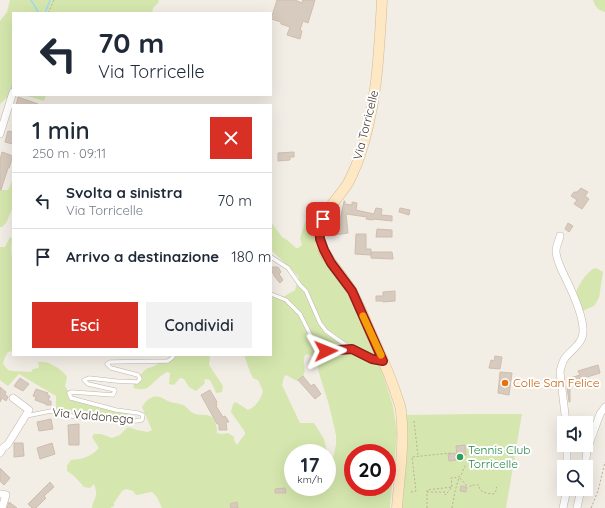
<!DOCTYPE html>
<html lang="it">
<meta charset="utf-8">
<style>
body{margin:0;font-family:Quicksand,sans-serif;background:#f2f2f3;color:#1f2937;height:100vh;display:flex;flex-direction:column;font-size:15px;white-space:nowrap}
*{box-sizing:border-box;margin:0}
p{font-size:13px;color:#747a83}
.icon{flex:none;width:22px;height:22px;fill:none;stroke:currentColor;stroke-width:2;stroke-linecap:round;stroke-linejoin:round}
.map{position:relative;flex:1;overflow:hidden}
.sheet{position:absolute;left:12px;top:104px;width:260px;height:252px;display:flex;flex-direction:column;background:#fff;border-radius:0px;box-shadow:0 4px 16px #0002}
.sheet>*{flex:none}
.top-card{position:absolute;left:12px;top:12px;width:260px;height:84px;border-radius:0px;box-shadow:0 4px 16px #0002;background:#fff;color:#1f2937;overflow:hidden}
.controls{position:absolute;left:557px;top:416px;display:grid;gap:8px}
.controls a{display:grid;place-items:center;width:36px;height:36px;border-radius:0px;background:#fff;box-shadow:0 4px 16px #0002;font-size:20px}
.speed{position:absolute;left:284px;top:444px;display:flex;gap:8px;font-size:20px;font-weight:700;text-align:center}
.speed>*{display:grid;place-content:center;width:52px;height:52px;border-radius:50%;background:#fff;box-shadow:0 4px 16px #0002;line-height:1}
.speed small{font-size:10px;font-weight:400}
.speed .limit{border:6px solid #d22;background:#fff;color:#111}
.pin{position:absolute;display:grid;place-items:center;width:34px;height:34px;color:#fff;margin:-17px;border-radius:8px;box-shadow:0 2px 6px #0006}
.me{position:absolute;width:44px;margin:-22px;rotate:88deg;stroke-linejoin:round;filter:drop-shadow(0 0 3px #0008)}
.turn{display:flex;align-items:center;gap:14px;height:84px;padding:0 20px;font-size:18px}
.turn .icon{width:52px;height:52px;stroke-width:2.5}
.turn b{display:block;font-size:28px;line-height:34px}
.round{display:grid;place-items:center;flex:none;width:42px;height:42px;border-radius:0px;background:#f2f2f3}
.head{display:flex;align-items:center;justify-content:space-between;height:68px;padding:0 20px}
h1{font-size:24px;font-weight:600;line-height:30px}
.cta{display:flex;gap:8px;margin-top:auto;padding:8px 20px}
.cta a{flex:1;height:46px;border-radius:0px;background:#d93025;color:#fff;font-size:16px;font-weight:600;line-height:46px;text-align:center}
.cta a+a{background:#f2f2f3;color:#1f2937}
ul{padding:0;list-style:none}
li{display:flex;align-items:center;gap:12px;height:56px;padding:0 20px;border-top:1px solid #e0e1e3}
li div{flex:1}
li b{display:block;font-size:15px}
li em{font-style:normal}
.map>svg:first-child{display:block}
.green{fill:#d5e7ae;fill-rule:evenodd}
.lines{fill:none;stroke-linecap:round;stroke-linejoin:round}
.stream{stroke:#a1daef;stroke-width:1.5}
.building{fill:#d7cabe;stroke:#cfbeae}
.lane-casing{stroke:#c1b6ab;stroke-width:4.5}
.street-casing{stroke:#c1b6ab;stroke-width:8}
.secondary-casing{stroke:#d3ba95;stroke-width:11}
.path{stroke:#bfad99;stroke-width:1;stroke-dasharray:2 2;stroke-linecap:butt}
.lane{stroke:#fff;stroke-width:3.5}
.street{stroke:#fff;stroke-width:7}
.secondary{stroke:#fee8c4;stroke-width:10}
.route-casing{stroke:#8d1f18;stroke-width:10}
.route{stroke:#d93025;stroke-width:7}
.slow{stroke:#f59e0b;stroke-width:7}
.food-dot{fill:#e8710a;stroke:#fff;stroke-width:1.5}
.leisure-dot{fill:#2e9e5b;stroke:#fff;stroke-width:1.5}
.labels{text-anchor:middle;stroke-width:4;stroke-linejoin:round;paint-order:stroke}
.street-label{font-size:12px;fill:#453c35;stroke:#fff}
.food-label{font-size:12px;fill:#c56008;stroke:#fff;text-anchor:start}
.leisure-label{font-size:12px;fill:#27864d;stroke:#fff;text-anchor:start}
</style>
<div class="map">
<svg width="605" height="508" viewBox="0 0 605 508">
<rect width="100%" height="100%" fill="#f2ede5"/>
<path class="green" d="M10 0H158L159 2 153 8 152 13H13V92L0 104V21L7 12Z
M593 0H605V12C598 10 595 7 593 0Z
M24 95H46L44 101Z
M13 179V207L6 223 2 227H0V190H8Z
M312 213 317 219C313 229 312 236 315 247L345 291 356 313 382 372 388 390 393 406 397 433 390 508H162L157 497 152 492C146 492 142 495 136 495L133 491 126 489 122 491 114 503V506L110 508H92C94 496 99 498 94 484L90 488 84 487C79 481 74 475 67 471V466L71 460C82 459 91 457 99 448L92 437 94 434H101L112 438 120 435 128 427 137 430 148 432 152 430 142 407C146 401 151 395 159 397 162 397 165 400 168 401 172 403 178 403 183 405 187 407 190 412 195 414 201 416 208 413 213 418 216 422 217 428 217 433L222 434 228 433 234 437V440L237 445 245 434V432L231 412 233 404 235 402C240 404 243 407 248 410 257 406 260 400 263 391L258 380 253 378 250 372 244 355H271V292L283 297 295 290 299 277 289 267 271 250V222L282 237 287 240 296 248H298L302 245 300 238 307 217ZM308 354 316 358 319 373 329 405 336 435V445L332 462 329 460 324 439 314 423H300L282 385 284 377 286 375 297 381C299 379 301 378 303 376 307 371 302 362 305 355ZM293 453H327V487H293ZM353 453H387V487H353Z
M10 237 12 238 11 250 13 264V351L8 352 5 357 3 364 8 370 12 371 31 372 33 369 38 368 39 367 38 362C48 360 62 369 67 377L65 386 71 396 101 406 121 409 126 412 128 417 125 419H116L109 416H105L100 418H94L90 416 75 412 61 409 56 410V396L19 374 8 386 0 380V247H5Z
M595 268 598 269 603 272 599 298 594 306 582 311C580 307 577 301 576 296 575 289 587 271 595 268Z
M175 355H208L210 357 209 365 223 386 222 392 216 393 215 390 210 380 204 379 205 383 196 391 189 387 184 379 180 378 174 385 169 384 170 373 167 372C159 376 153 384 147 388 143 390 138 389 134 388L133 382 145 370 148 368 152 367Z
M476 414H522L506 508H400L405 415Z"/>
<g class="lines">
<path class="stream" d="M31 0 39 13
M45 13 50 0
M11 89 13 83"/>
</g>
<path class="building" d="M277 0H295L302 3 303 0H315L308 23 303 21 300 30 302 31 300 39 287 35 290 27 281 24V22L271 19Z
M18 97 38 104V105H16Z
M8 131 13 132V144L5 142Z
M2 152 13 156 9 168H8L1 190H0V160Z
M294 152V157H290V160L278 161V153Z
M581 188 588 192 585 196 589 199 582 209 574 204 577 200 571 196 574 192H577Z
M344 201H345V204L352 205V202L357 203 356 210 374 214 376 208 382 209 381 215 392 216V221L373 219V220L366 219 367 217 346 214 348 233 328 236V224L330 223V220L338 219 337 217 341 216Z
M400 208 410 210 409 215 399 212Z
M568 223 573 226 569 232 565 229Z
M377 229 392 230V237H376Z
M356 234H366V249H371V252H392L393 259 371 258V252V255L355 254Z
M271 267H278L281 272 279 274 283 280 280 283 275 277 271 270Z
M395 291V301L383 302V301H376V296H383V292Z
M495 356 502 357 500 369 489 368 491 360 494 361Z
M598 365 600 373 571 382 570 378 580 375 578 371Z
M500 372 512 373 509 395 498 393Z
M303 376 311 386 314 384 321 394 315 399 298 380Z
M20 378 29 384 23 391 14 386Z
M567 386H570V402H569Z
M0 387 6 392 5 394 8 397 6 401 2 398 0 402Z
M36 389 48 393 47 395 50 396 48 401H51V405H46V404L35 400 36 397 33 396Z
M210 390 217 402 216 403 217 405 216 406 223 417 225 416 229 422H226L227 430H219V424H217L201 395Z
M51 419 53 429 39 431 37 422Z
M79 424V445H69L68 425Z
M14 443H23L24 456 14 457Z
M52 443 55 454 40 459 37 448Z
M465 445 466 455 457 456 456 446Z
M455 453 456 460 449 461 448 454Z
M0 468 10 478 4 485 0 481Z
M50 482 54 487 44 496 46 498 36 508H32L28 504Z
M461 486 467 487 466 492 460 491Z
M285 488 286 493H275V489Z
M9 502 17 508H7Z
M237 502 238 508H231L230 504Z"/>
<g class="lines">
<defs>
<path id="lane" d="M271 257 288 268 300 285 306 291 320 323 326 331 347 346 372 359 382 361
M271 294 286 300 300 314 313 340 320 347 326 351 351 349
M26 416 51 411 76 417 136 421 142 420 143 415 138 413 116 410 71 398 69 393 72 392 113 395 115 390 88 384 84 380 89 378 116 381 137 382 140 379 138 375 111 368 107 364 110 362 168 361 173 357 172 355"/>
<path id="street" d="M0 134 13 92
M560 236C559 241 556 246 556 251 556 259 561 268 564 275 571 289 583 315 583 330 584 343 572 349 565 358 562 362 561 367 560 372L566 423
M0 453 3 448 8 444 29 410 13 398
M567 467V445
M585 467 587 450 600 414 605 407
M0 494H2L6 495 2 508
M563 508 567 489
M577 508 581 489"/>
<path id="secondary" d="M382 0C379 55 377 108 358 161 355 168 352 176 348 183 338 200 317 216 319 238 322 256 343 275 352 292 360 306 366 323 373 338 382 358 391 377 397 397 399 402 401 407 401 412 405 442 399 478 397 508"/>
</defs>
<use href="#lane" class="lane-casing"/>
<use href="#street" class="street-casing"/>
<use href="#secondary" class="secondary-casing"/>
<path class="path" d="M48 13 54 0
M414 421 418 456
M460 478 467 486
M470 487 471 485H479C479 493 487 493 493 494L495 493 497 488 496 487
M411 492 416 491 412 457 451 453
M427 492V490L452 487
M427 508V492H445V495L449 491 452 487 451 478C459 477 461 478 463 470 465 465 465 470 465 464
M452 508 455 491 459 478
M591 508 598 491 605 462"/>
<use href="#lane" class="lane"/>
<use href="#street" class="street"/>
<use href="#secondary" class="secondary"/>
</g>
<g class="lines">
<defs>
<path id="route" d="M323 219 319 229 320 239 324 250 331 263 352 291 383 361 372 359 352 349 326 351"/>
</defs>
<use href="#route" class="route-casing"/>
<use href="#route" class="route"/>
<path class="slow" d="M363 316 381 355"/>
</g>
<circle class="food-dot" cx="505" cy="383" r="4"/>
<circle class="leisure-dot" cx="460" cy="457" r="4"/>
<g class="labels">
<g class="street-label">
<text transform="translate(366 125) rotate(-76)" y="4">Via Torricelle</text>
<text transform="translate(93 416) rotate(5)" y="4">Via Valdonega</text>
</g>
<g class="food-label">
<text x="513" y="387">Colle San Felice</text>
</g>
<g class="leisure-label">
<text x="468" y="454">Tennis Club<tspan x="468" dy="14">Torricelle</tspan></text>
</g>
</g>
</svg>
<div class="controls">
<a><svg class="icon" aria-label="sound" viewBox="0 0 24 24"><path d="M4 9h4l5-4v14l-5-4H4zM17 9q2 3 0 6"/></svg></a>
<a><svg class="icon" aria-label="search" viewBox="0 0 24 24"><circle cx="10" cy="10" r="6"/><path d="M15 15l6 6"/></svg></a>
</div>
<div class="speed"><div>17<small>km/h</small></div><div class="limit">20</div></div>
<div class="pin" style="left:323px;top:219px;background:#d93025"><svg class="icon" aria-label="arrive" viewBox="0 0 24 24"><path d="M6 21V4h12l-3 4 3 4H6"/></svg></div>
<svg class="me" style="left:326px;top:351px" viewBox="-20 -20 40 40"><path d="M0-17L14 15 0 8-14 15z" fill="#d93025" stroke="#fff" stroke-width="4"/></svg>
<div class="top-card">
<div class="turn"><svg class="icon" aria-label="left" viewBox="0 0 24 24"><path d="M17 20v-9H6M10 6l-5 5 5 5"/></svg><div><b>70 m</b>Via Torricelle</div></div>
</div>
<section class="sheet">
<div class="head"><div><h1>1 min</h1><p>250 m · 09:11</p></div><a class="round" style="background:#d93025;color:#fff"><svg class="icon" aria-label="close" viewBox="0 0 24 24"><path d="M6 6l12 12M18 6L6 18"/></svg></a></div>
<ul>
<li><svg class="icon" aria-label="left" viewBox="0 0 24 24"><path d="M17 20v-9H6M10 6l-5 5 5 5"/></svg><div><b>Svolta a sinistra</b><p>Via Torricelle</p></div><em>70 m</em></li>
<li><svg class="icon" aria-label="arrive" viewBox="0 0 24 24"><path d="M6 21V4h12l-3 4 3 4H6"/></svg><div><b>Arrivo a destinazione</b></div><em>180 m</em></li>
</ul>
<div class="cta"><a>Esci</a><a>Condividi</a></div>
</section>
</div>
